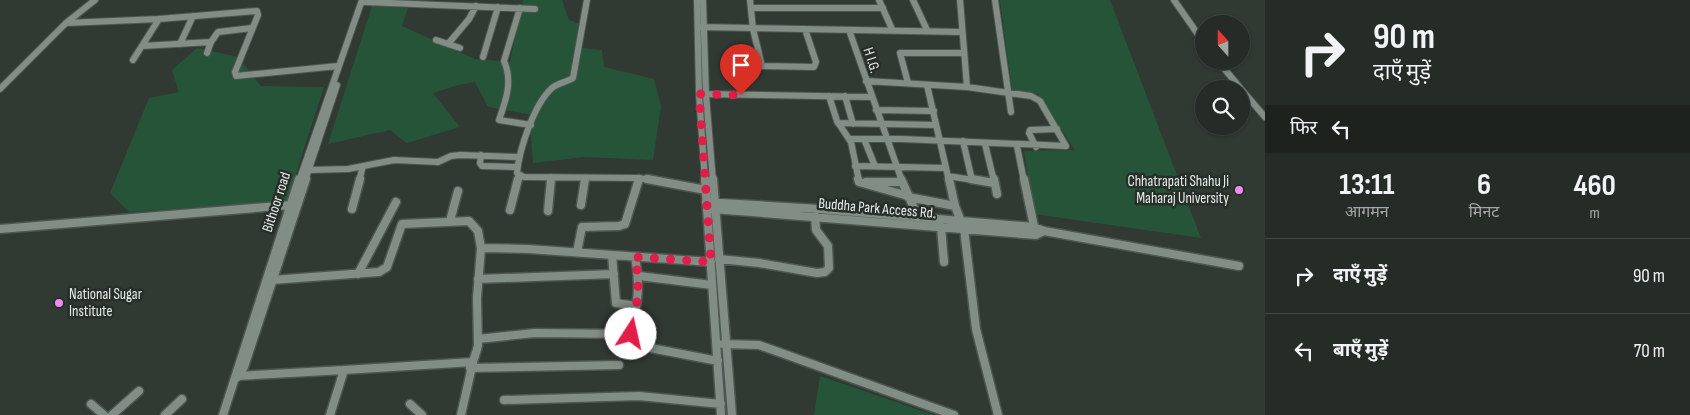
<!DOCTYPE html>
<html lang="hi">
<meta charset="utf-8">
<style>
body{margin:0;font-family:"Sofia Sans Condensed","Noto Sans Devanagari",sans-serif;background:#2d332e;color:#f1f3f6;height:100vh;display:flex;flex-direction:column;font-size:19px;white-space:nowrap}
*{box-sizing:border-box;margin:0}
p{font-size:16px;color:#a3a7a7}
.icon{flex:none;width:28px;height:28px;fill:none;stroke:currentColor;stroke-width:2;stroke-linecap:round;stroke-linejoin:round}
.map{position:relative;flex:1;overflow:hidden}
.details{display:flex;flex-direction:column;background:#252b26;width:425px}
.details>*{flex:none}
.guide{background:#252b26;color:#f1f3f6;overflow:hidden}
.needle{width:32px;rotate:339deg}
.tools{position:absolute;left:1195px;top:15px;display:grid;gap:10px}
.tools a{display:grid;place-items:center;width:55px;height:55px;border-radius:50%;background:#252b26;box-shadow:0 1px 4px #0004,0 0 0 1px #424743;font-size:25px}
.pin{position:absolute;display:grid;place-items:center;width:42px;height:42px;color:#fff;margin:-51px -21px;border-radius:50% 50% 50% 0;rotate:-45deg;box-shadow:0 0 5px #0007}
.pin .icon{rotate:45deg}
.me{position:absolute;width:55px;margin:-28px;rotate:10deg;stroke-linejoin:round;filter:drop-shadow(0 0 4px #0008)}
.turn{display:flex;align-items:center;gap:18px;height:105px;padding:0 25px;font-size:22px}
.turn .icon{width:65px;height:65px;stroke-width:2.5}
.turn b{display:block;font-size:35px;line-height:42px}
.then{display:flex;align-items:center;height:48px;padding:0 25px;background:#0003;gap:10px;font-size:19px}
.eta{display:flex;justify-content:space-evenly;align-items:center;height:85px;text-align:center}
.eta b{font-size:30px;font-weight:700;line-height:35px}
ul{padding:0;list-style:none}
li{display:flex;align-items:center;gap:15px;height:75px;padding:0 25px;border-top:1px solid #424743}
li div{flex:1}
li b{display:block;font-size:19px}
li em{font-style:normal}
main{display:flex;flex:1;min-height:0}
.map>svg:first-child{display:block}
.green{fill:#265438}
.lines{fill:none;stroke-linecap:round;stroke-linejoin:round}
.minor-far1-casing{stroke:#4e5651;stroke-width:8}
.minor-casing{stroke:#4e5651;stroke-width:11}
.minor-far1{stroke:#828d85;stroke-width:6}
.minor{stroke:#828d85;stroke-width:8}
.route{stroke:#e11d48;stroke-width:9;stroke-dasharray:0 16.2}
.poi-dot{fill:#f38af2;stroke:#272f29;stroke-width:2}
.labels{text-anchor:middle;stroke-width:5;stroke-linejoin:round;paint-order:stroke}
.street-label{font-size:15px;fill:#e8ede9;stroke:#272f29}
.poi-label{font-size:15px;fill:#e8ede9;stroke:#272f29;text-anchor:end}
</style>
<main>
<div class="map">
<svg width="1265" height="415" viewBox="0 0 1265 415">
<rect width="100%" height="100%" fill="#313933"/>
<path class="green" d="M523 0H562L569 20 582 25 580 48 602 50 604 67 654 79 661 106 653 160 583 157 533 163 530 127 533 115 488 107 475 82 458 85 433 93 460 127 407 143 390 130 328 144 372 6 408 8 402 26 475 59 510 62Z
M1000 0H1110L1201 238 1034 214 1024 151 1075 150 1038 94 1012 90Z
M197 48 238 57 261 86 324 87 287 201 129 212 110 193 149 98 179 92 172 70Z
M820 376 934 415H814Z"/>
<g class="lines">
<defs>
<path id="minor-far1" d="M587 0 573 78C567 82 558 83 552 88 534 104 519 150 517 173L524 177 639 178 654 181
M697 0 699 94 705 181
M703 0 706 95 713 181
M750 0 753 29 762 66 814 67 816 62 805 29
M879 0 892 29
M913 0 927 30
M960 0 967 87
M995 0 1011 112
M1174 0 1204 43
M365 2 535 9
M520 8 504 61C513 81 506 100 499 120L531 125
M751 8H883
M66 23 159 19 257 11 258 15 235 72 236 76 338 66
M699 27 962 32
M849 30 902 181
M436 40 460 48
M180 44 193 16
M448 44 469 19 476 6
M142 46 211 42
M207 53 211 42 218 32 252 28
M483 57 498 7
M133 60 159 19
M1218 61 1241 89
M908 83 900 53H964
M927 85 949 181
M0 89 66 23 95 0
M1241 89 1265 117
M701 94 871 97
M829 96 837 121 851 142 859 181
M845 96 853 124
M876 110 934 111
M838 123 936 125
M849 139H902L1066 146 1040 101 1031 96 967 87 866 81
M864 139 875 166
M963 141 972 180
M985 144 994 181
M1017 146 1024 181
M1036 147 1029 133 1030 130 1057 129
M481 155 480 163 482 166 517 167
M855 166 946 168
M309 170 348 169 394 160 438 162 451 156 460 155 519 157
M948 176 979 181
M299 181 362 0
M305 181 337 85
M359 181 363 166
M518 181 519 175
M551 181V177
M585 181V178
M638 181 639 178"/>
<path id="minor" d="M647 179 706 190
M705 179 721 415
M713 179 732 415
M858 179 859 182 908 196
M901 179 918 217
M949 179 955 206 964 229 976 329 998 415
M971 179 994 183
M994 179 997 194
M1024 179 1035 231
M866 182H902
M908 197 955 206
M706 202 819 209 1034 227 1044 231 1239 266
M581 205 585 179
M352 209 360 179
M713 209 1036 235 1044 231
M510 210 518 179
M548 211 551 179
M450 221 458 191
M941 227 944 262
M0 229 291 205
M481 248 528 249 711 262
M577 252 582 227 619 226 625 224 639 179
M612 255 616 303 636 306
M719 259 759 263 817 273 825 272 829 268 828 246 816 230 815 216
M358 274 396 202
M639 276 712 285
M478 279 614 274
M272 280 379 272 387 267 402 224 469 221 478 231 481 248 477 298 478 346 473 362
M631 334V340L635 345 718 361
M478 339 535 333 631 334C637 305 641 286 635 257
M723 344 759 345 954 415
M470 368 619 365
M344 370 473 362 461 415
M238 376 344 370 330 415
M238 377 244 367 306 179
M504 400 639 396 721 404
M91 404 104 415
M410 404 422 415
M112 415 139 391
M165 415 182 399
M223 415 299 179"/>
</defs>
<use href="#minor-far1" class="minor-far1-casing"/>
<use href="#minor" class="minor-casing"/>
<use href="#minor-far1" class="minor-far1"/>
<use href="#minor" class="minor"/>
</g>
<g class="lines">
<path class="route" d="M631 334C637 304 641 289 635 257L711 262 699 94 741 95"/>
</g>
<g class="poi-dot">
<circle cx="1239" cy="190" r="5"/>
<circle cx="59" cy="303" r="5"/>
</g>
<g class="labels">
<g class="street-label">
<text transform="translate(872 60) rotate(72)" y="5">H I.G.</text>
<text transform="translate(276 202) rotate(-72)" y="5">Bithoor road</text>
<text transform="translate(877 208) rotate(5)" y="5">Buddha Park Access Rd.</text>
</g>
<g class="poi-label">
<text x="1229" y="186">Chhatrapati Shahu Ji<tspan x="1229" dy="17">Maharaj University</tspan></text>
<text x="69" y="299" text-anchor="start">National Sugar<tspan x="69" dy="17">Institute</tspan></text>
</g>
</g>
</svg>
<div class="tools">
<a><svg class="needle" viewBox="-14 -14 28 28"><path d="M0-13l5 13h-10z" fill="#e53935"/><path d="M0 13l5-13h-10z" fill="#a3a7a7"/></svg></a>
<a><svg class="icon" aria-label="search" viewBox="0 0 24 24"><circle cx="10" cy="10" r="6"/><path d="M15 15l6 6"/></svg></a>
</div>
<div class="pin" style="left:741px;top:95px;background:#d93025"><svg class="icon" aria-label="arrive" viewBox="0 0 24 24"><path d="M6 21V4h12l-3 4 3 4H6"/></svg></div>
<svg class="me" style="left:631px;top:334px" viewBox="-20 -20 40 40"><circle r="19" fill="#fff"/><path d="M0-13L10 11 0 6-10 11z" fill="#e11d48"/></svg>
</div>
<section class="details">
<div class="guide">
<div class="turn"><svg class="icon" aria-label="right" viewBox="0 0 24 24"><path d="M7 20v-9h11M14 6l5 5-5 5"/></svg><div><b>90 m</b>दाएँ मुड़ें</div></div>
<div class="then">फिर<svg class="icon" aria-label="left" viewBox="0 0 24 24"><path d="M17 20v-9H6M10 6l-5 5 5 5"/></svg></div>
</div>
<div class="eta">
<div><b>13:11</b><p>आगमन</p></div>
<div><b>6</b><p>मिनट</p></div>
<div><b>460</b><p>m</p></div>
</div>
<ul>
<li><svg class="icon" aria-label="right" viewBox="0 0 24 24"><path d="M7 20v-9h11M14 6l5 5-5 5"/></svg><div><b>दाएँ मुड़ें</b></div><em>90 m</em></li>
<li><svg class="icon" aria-label="left" viewBox="0 0 24 24"><path d="M17 20v-9H6M10 6l-5 5 5 5"/></svg><div><b>बाएँ मुड़ें</b></div><em>70 m</em></li>
</ul>
</section>
</main>
